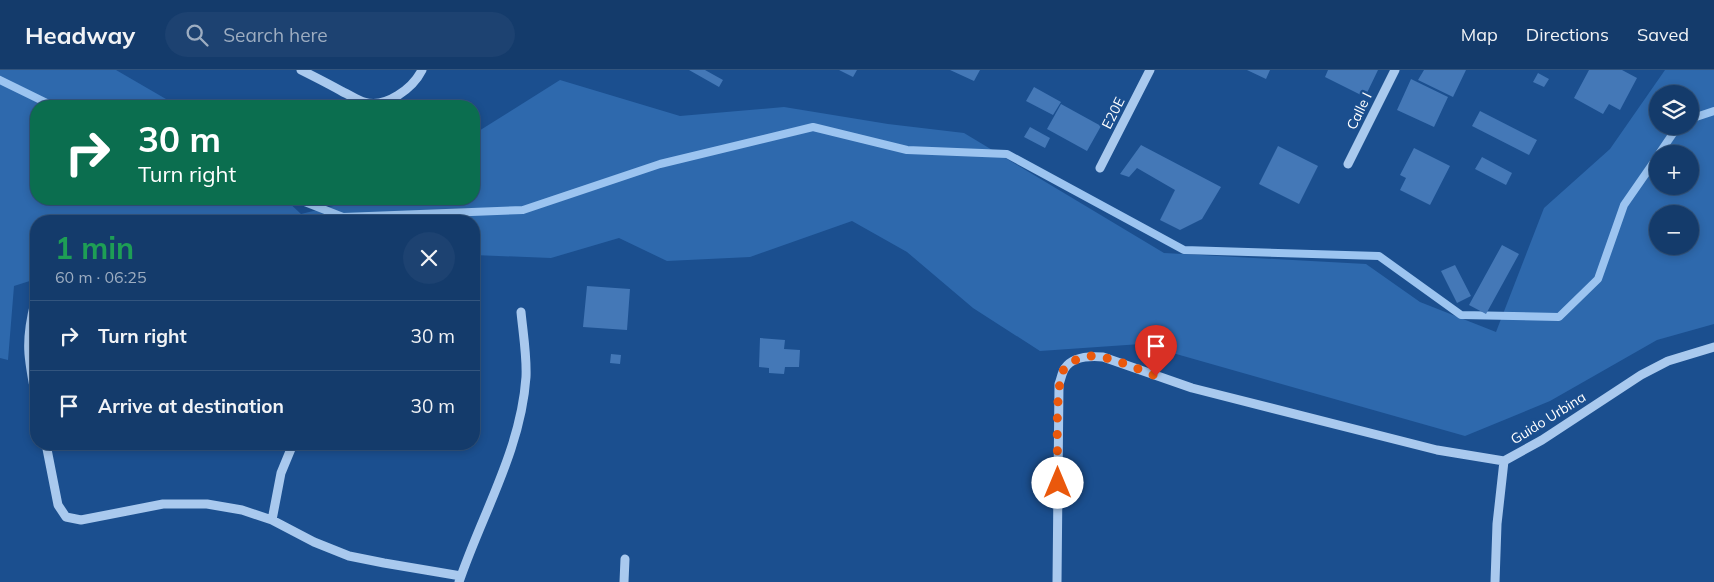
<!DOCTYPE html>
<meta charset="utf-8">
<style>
body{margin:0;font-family:Mulish,sans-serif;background:#1d4271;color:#f1f3f6;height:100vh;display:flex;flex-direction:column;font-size:19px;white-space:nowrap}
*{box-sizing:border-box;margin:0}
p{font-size:16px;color:#9dadc1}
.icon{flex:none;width:28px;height:28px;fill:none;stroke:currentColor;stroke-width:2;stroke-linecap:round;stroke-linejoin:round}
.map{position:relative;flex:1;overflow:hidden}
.panel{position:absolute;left:30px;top:145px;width:450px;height:235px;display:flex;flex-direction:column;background:#143b6b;border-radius:20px;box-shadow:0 2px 8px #0003,0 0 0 1px #33557e}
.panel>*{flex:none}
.guide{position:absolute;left:30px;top:30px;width:450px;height:105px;border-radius:20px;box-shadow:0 2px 8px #0003,0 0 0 1px #33557e;background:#0b6e4f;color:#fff;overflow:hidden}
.fabs{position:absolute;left:1649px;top:15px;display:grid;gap:10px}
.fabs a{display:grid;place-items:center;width:50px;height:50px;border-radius:50%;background:#143b6b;box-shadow:0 2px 8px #0003,0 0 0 1px #33557e;font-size:25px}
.pin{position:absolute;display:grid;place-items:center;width:42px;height:42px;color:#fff;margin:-51px -21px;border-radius:50% 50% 50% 0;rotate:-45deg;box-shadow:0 0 5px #0007}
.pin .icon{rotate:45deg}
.me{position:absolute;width:55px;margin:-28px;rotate:0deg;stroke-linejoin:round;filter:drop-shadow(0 0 4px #0008)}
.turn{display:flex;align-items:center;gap:18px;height:105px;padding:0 25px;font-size:22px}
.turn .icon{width:65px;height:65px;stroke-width:2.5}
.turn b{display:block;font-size:35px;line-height:42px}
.round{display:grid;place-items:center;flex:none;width:52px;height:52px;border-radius:26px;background:#1d4271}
.overview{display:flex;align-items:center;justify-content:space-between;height:85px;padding:0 25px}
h1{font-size:30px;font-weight:700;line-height:38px;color:#1e9e55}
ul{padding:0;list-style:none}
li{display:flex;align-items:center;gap:15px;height:70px;padding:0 25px;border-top:1px solid #33557e}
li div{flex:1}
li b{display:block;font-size:19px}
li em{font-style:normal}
header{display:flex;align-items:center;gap:30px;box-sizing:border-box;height:70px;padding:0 25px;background:#143b6b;border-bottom:1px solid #33557e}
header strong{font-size:24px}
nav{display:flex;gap:28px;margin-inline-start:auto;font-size:18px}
.search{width:350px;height:45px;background:#1d4271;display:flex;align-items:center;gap:12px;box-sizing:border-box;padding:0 18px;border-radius:28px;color:#9dadc1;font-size:19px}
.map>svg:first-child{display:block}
.green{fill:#2e69ad;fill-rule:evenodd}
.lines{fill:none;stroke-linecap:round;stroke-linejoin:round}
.stream{stroke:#9cc4f0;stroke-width:8}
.building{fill:#4478b7}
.minor{stroke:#a9c9ee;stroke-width:9}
.route{stroke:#ea580c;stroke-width:9;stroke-dasharray:0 16.2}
.labels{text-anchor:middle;stroke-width:5;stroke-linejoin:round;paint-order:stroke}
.street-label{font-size:14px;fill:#fff;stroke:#1b4f8f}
</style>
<header>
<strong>Headway</strong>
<div class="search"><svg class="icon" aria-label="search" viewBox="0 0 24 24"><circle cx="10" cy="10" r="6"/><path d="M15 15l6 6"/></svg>Search here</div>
<nav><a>Map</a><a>Directions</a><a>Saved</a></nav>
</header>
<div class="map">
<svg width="1714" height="512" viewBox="0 0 1714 512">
<rect width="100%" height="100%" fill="#1b4f8f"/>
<path class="green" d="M0 0H116L178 36H36V129H285L301 144 354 131 358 129H474V64L560 10 680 46 784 37 888 54 964 63 1164 183 1366 194 1420 232 1496 262 1544 138 1610 79 1665 0H1714V254L1657 270 1550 331 1465 366 1141 274 1040 281 973 238 907 182 852 151 750 187 667 191 619 168 551 188 474 185V151H36V209L14 216 8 290 0 288ZM1658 24H1690V56H1658ZM1658 84H1690V116H1658ZM1658 144H1690V176H1658Z"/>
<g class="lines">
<path class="stream" d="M0 10 53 36
M1690 49 1714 41
M1659 84 1678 56
M297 129 343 147 523 140 660 94 813 57 907 80 1007 84 1184 180 1379 186 1461 245 1559 247 1598 209 1624 135 1658 86"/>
</g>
<path class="building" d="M689 0H705L723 10 719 17Z
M839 0H857L853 7Z
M950 0H980L974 11Z
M1247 0H1270L1266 9Z
M1328 0H1378L1365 27 1325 7Z
M1424 0H1466L1453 27 1418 10Z
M1589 0H1622L1637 8 1620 40 1609 34 1603 44 1574 28Z
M1538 3 1549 9 1544 17 1533 12Z
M1411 9 1448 27 1434 57 1397 40Z
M1034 17 1061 32 1053 45 1026 31Z
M1061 34 1101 56 1087 81 1047 59Z
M1480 41 1537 70 1529 85 1472 56Z
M1030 57 1050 68 1045 78 1024 67Z
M1141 75 1221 117 1202 149 1180 160 1160 150 1175 120 1137 98 1129 107 1120 104Z
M1278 76 1318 96 1299 134 1259 114Z
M1414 78 1450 96 1430 135 1400 120 1406 108 1400 105Z
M1482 87 1512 103 1506 115 1475 99Z
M1502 175 1519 184 1486 244 1469 235Z
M1455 195 1471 226 1457 233 1441 201Z
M587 216 630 219 627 260 583 257Z
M760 268 785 270 784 279 800 280 799 297H785L784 304 769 303V298L759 297Z
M611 284 621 285 620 294 610 293Z"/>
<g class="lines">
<path class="minor" d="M301 0C315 7 329 14 343 22 350 25 357 30 364 32 386 39 413 18 422 0
M1348 94 1395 0
M1100 98 1150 0
M35 232C25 271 28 288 36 327
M46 374 58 435 66 447 81 450 163 434H207L242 440 272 450 314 472 349 486 384 493 461 506
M1504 391 1542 370 1641 305 1668 291 1714 277
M272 450 281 403 293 374
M459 512C482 444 521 380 526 307 527 286 523 263 521 242
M624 512 625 489
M1057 512 1059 314C1061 309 1062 302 1065 298 1073 286 1091 286 1103 287L1192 318 1437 380 1504 391
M1495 512 1497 454 1504 391"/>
</g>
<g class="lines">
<path class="route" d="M1058 413C1058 389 1054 317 1064 299 1068 292 1083 286 1091 286 1111 286 1137 299 1156 306"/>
</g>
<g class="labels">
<g class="street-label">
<text transform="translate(1359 41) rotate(-64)" y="5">Calle I</text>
<text transform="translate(1113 43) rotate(-63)" y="5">E20E</text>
<text transform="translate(1548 348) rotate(-32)" y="5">Guido Urbina</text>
</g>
</g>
</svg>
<div class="fabs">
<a><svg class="icon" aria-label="layers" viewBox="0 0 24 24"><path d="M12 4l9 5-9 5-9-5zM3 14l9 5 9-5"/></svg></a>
<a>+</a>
<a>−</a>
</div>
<div class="pin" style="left:1156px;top:306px;background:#d93025"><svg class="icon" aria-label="arrive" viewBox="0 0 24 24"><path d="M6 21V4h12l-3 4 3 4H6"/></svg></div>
<svg class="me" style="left:1058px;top:413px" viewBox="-20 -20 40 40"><circle r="19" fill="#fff"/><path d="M0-13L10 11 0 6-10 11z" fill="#ea580c"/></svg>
<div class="guide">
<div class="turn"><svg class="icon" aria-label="right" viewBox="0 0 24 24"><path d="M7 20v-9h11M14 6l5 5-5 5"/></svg><div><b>30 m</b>Turn right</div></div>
</div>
<section class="panel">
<div class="overview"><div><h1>1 min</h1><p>60 m · 06:25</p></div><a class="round"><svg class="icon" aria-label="close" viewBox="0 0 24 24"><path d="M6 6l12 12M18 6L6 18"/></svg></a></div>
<ul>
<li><svg class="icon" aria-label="right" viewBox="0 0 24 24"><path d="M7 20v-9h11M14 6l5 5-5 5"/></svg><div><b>Turn right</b></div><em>30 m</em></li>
<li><svg class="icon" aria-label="arrive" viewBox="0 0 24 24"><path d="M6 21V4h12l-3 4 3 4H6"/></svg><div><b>Arrive at destination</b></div><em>30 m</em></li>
</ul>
</section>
</div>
